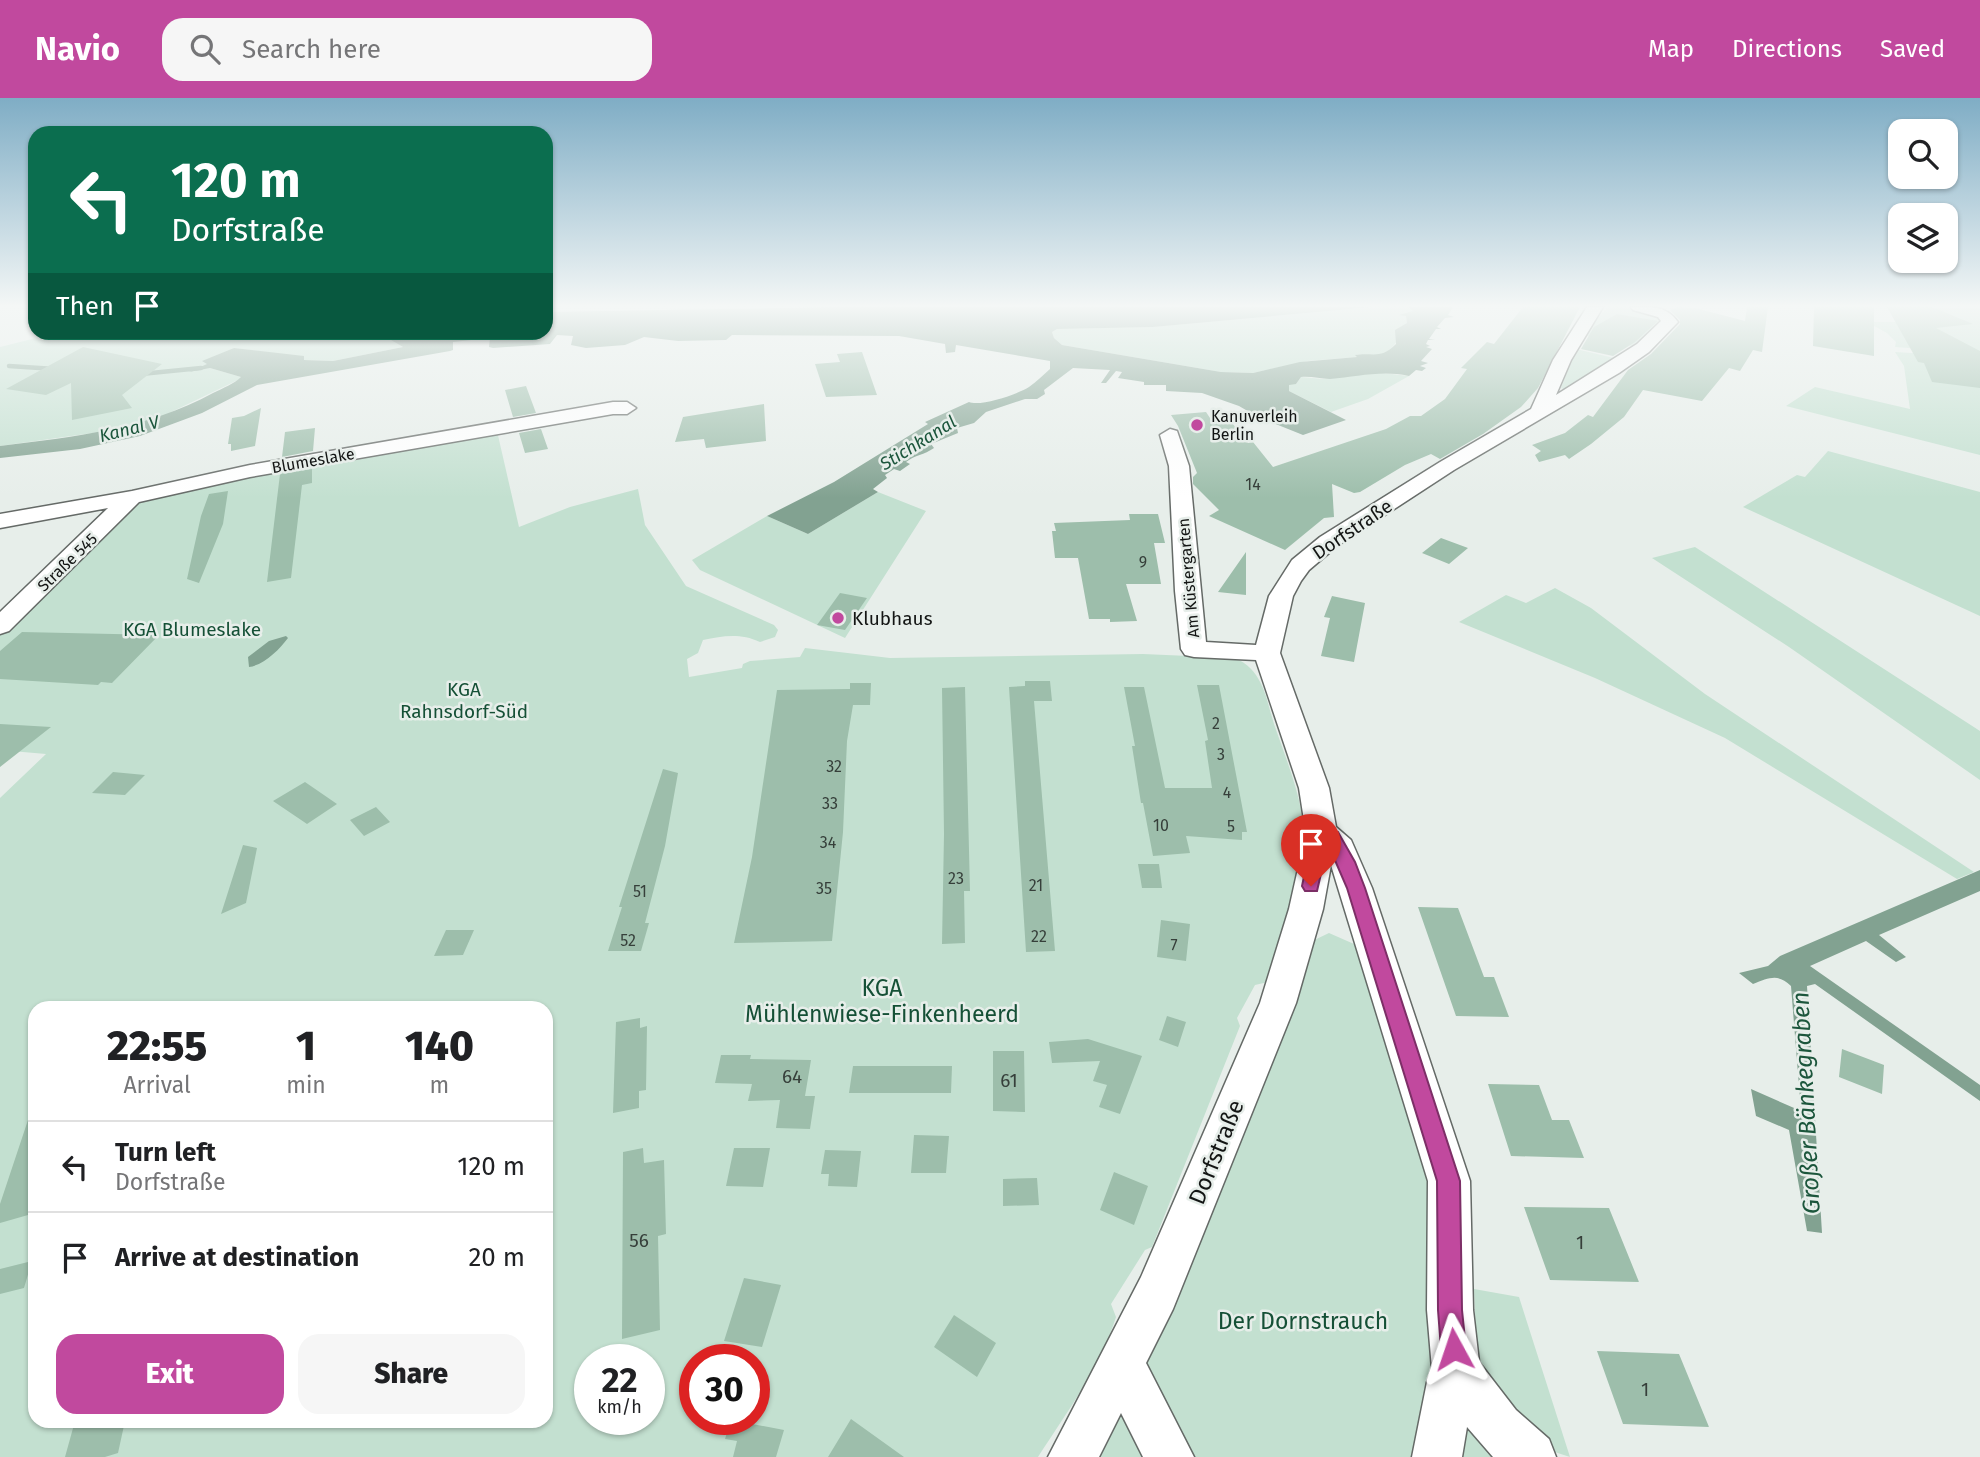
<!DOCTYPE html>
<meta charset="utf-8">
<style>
body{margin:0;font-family:"Fira Sans",sans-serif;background:#f6f6f6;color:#202124;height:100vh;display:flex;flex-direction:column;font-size:26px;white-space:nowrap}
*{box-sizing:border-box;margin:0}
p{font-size:23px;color:#757577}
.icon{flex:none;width:38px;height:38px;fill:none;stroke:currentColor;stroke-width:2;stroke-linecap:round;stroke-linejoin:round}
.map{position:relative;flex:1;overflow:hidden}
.details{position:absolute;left:28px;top:903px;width:525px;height:427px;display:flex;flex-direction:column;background:#fff;border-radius:21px;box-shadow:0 2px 5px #0004}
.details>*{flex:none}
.top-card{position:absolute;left:28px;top:28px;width:525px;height:214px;border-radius:21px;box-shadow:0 2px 5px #0004;background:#0b6e4f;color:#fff;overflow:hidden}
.tools{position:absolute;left:1888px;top:21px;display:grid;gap:14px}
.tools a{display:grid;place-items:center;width:70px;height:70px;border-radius:14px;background:#fff;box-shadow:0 2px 5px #0004;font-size:35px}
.speed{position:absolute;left:574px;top:1246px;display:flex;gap:14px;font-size:35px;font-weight:700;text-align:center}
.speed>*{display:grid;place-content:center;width:91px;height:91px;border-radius:50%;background:#fff;box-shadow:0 2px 5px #0004;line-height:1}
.speed small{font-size:18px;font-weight:400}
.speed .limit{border:10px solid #d22;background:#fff;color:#111}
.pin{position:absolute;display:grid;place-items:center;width:60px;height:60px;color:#fff;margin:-72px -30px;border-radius:50% 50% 50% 0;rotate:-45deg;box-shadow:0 0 7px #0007}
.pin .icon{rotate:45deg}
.me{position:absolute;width:77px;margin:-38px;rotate:355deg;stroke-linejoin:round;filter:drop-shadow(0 0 5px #0008)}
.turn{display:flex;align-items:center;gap:24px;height:147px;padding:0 28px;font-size:32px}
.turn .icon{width:91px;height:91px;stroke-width:2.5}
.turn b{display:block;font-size:49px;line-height:60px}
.then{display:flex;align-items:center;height:66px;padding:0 28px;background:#0003;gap:14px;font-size:26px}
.eta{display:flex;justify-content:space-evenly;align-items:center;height:119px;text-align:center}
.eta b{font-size:42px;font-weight:800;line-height:49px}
.action{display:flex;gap:14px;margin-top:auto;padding:14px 28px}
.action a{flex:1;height:80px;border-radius:21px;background:#c1499e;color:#fff;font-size:28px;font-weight:800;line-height:80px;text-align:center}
.action a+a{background:#f6f6f6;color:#202124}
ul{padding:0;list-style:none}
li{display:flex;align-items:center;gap:21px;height:91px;padding:0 28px;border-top:2px solid #e0e0e0}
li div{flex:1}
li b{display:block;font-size:26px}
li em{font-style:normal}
header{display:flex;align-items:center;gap:42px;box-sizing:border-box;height:98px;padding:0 35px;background:#c1499e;color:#fff}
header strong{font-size:33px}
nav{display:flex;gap:38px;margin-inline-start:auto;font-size:24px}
.search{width:490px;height:63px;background:#f6f6f6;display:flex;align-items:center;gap:18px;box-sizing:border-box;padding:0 24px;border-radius:21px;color:#757577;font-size:26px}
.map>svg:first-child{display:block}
.green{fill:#c3e0d0;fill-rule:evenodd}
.water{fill:#82a291}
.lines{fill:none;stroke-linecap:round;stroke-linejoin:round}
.stream{stroke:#82a291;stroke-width:4.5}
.building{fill:#9dbeab}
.minor-casing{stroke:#656a67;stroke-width:3}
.minor{fill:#fff;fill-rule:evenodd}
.route{fill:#c1499e;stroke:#7d2f67;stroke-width:2}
.poi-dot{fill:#c1499e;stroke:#e7eeea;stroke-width:2.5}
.labels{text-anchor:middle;stroke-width:5;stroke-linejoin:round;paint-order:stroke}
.far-poi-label{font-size:16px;fill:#131514;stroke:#e7eeea;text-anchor:start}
.far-street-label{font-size:16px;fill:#131514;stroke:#e7eeea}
.number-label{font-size:16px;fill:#363f3a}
.far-water-label{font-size:18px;font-style:italic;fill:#1c563c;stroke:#e7eeea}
.street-label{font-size:19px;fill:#131514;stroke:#e7eeea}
.poi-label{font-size:19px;fill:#131514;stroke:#e7eeea;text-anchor:start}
.park-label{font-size:19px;fill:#155036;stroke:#e7eeea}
.near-number-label{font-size:19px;fill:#363f3a}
.near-park-label{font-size:23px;fill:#155036;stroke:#e7eeea}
.near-street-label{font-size:23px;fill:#131514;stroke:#e7eeea}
.near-water-label{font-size:24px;font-style:italic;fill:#1c563c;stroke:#e7eeea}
</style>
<header>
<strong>Navio</strong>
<div class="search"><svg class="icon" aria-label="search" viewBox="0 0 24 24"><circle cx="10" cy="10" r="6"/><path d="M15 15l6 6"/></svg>Search here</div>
<nav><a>Map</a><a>Directions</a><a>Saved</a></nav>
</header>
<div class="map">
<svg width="1980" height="1359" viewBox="0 0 1980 1359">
<rect width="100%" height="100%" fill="#e7eeea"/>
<path class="green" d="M1372 209H1408L1414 213 1406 218 1407 225C1399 240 1393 256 1374 258 1368 259 1362 256 1356 257L1358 259 1308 263 1253 275 1221 274 1062 247 1054 240 1052 234 1057 231 1153 229Z
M1608 209H1632L1662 220 1661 225 1632 248 1583 237Z
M1921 209 1980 211V255L1895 249 1896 244 1887 235 1867 224H1897Z
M60 234 181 238 186 234H266L348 241 384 238 403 249 333 263 303 262 304 259 234 250 208 266 190 273 210 270 241 279 240 281 163 318 107 333 0 348V249Z
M1576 251 1618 261 1565 292 1561 290Z
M1895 254 1980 259V357L1786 308 1815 289 1910 311 1904 268Z
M1375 274 1409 278 1368 301 1331 314 1289 293V286H1296L1301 279 1324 281Z
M497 333 519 429 570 409 638 391 645 427 686 488 774 527 778 532 775 539 760 544C740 535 723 538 703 542L698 555 687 561 689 579 742 570 743 566 750 563 800 559 805 550 890 560 1143 556 1235 560C1263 572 1266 600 1274 626 1285 658 1298 689 1303 723 1310 773 1282 836 1268 884L1255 887 1237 920 1240 928 1152 1149 1145 1152 1111 1206 1116 1219C1100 1270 1067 1314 1038 1359H0V700L46 656 0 652V535L133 405 172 393ZM35 910H546V1323H35ZM590 1262H649V1321H590ZM695 1262H754V1321H695Z
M1828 353 1980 394V518L1743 409 1797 377 1805 379Z
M878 394 926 413 845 540 700 472 692 462 767 418 808 436Z
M1695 449 1980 633V682L1789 549 1652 460Z
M1555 490 1591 510 1705 596 1974 774 1957 781 1725 640 1595 580 1459 524 1506 497 1526 505Z
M1329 835 1354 846 1375 869 1438 1082 1442 1205 1416 1359H1093L1306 846Z
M1474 1191 1519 1199 1570 1359 1527 1345 1489 1310 1476 1239Z
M1462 1299 1517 1359H1454Z"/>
<path class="water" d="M834 209H1372L1153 229 1057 231 1052 234 1054 240 1062 247 1221 274 1253 275 1300 264 1357 259 1355 257C1373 254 1380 262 1396 246L1395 232 1407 225 1406 218 1399 217 1413 213 1408 209H1453L1448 217 1454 219 1445 220 1437 229 1441 231H1436L1429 241 1435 242H1428L1426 246 1430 248 1426 249 1432 251 1421 263 1428 265 1420 268 1426 270 1422 273 1416 272 1409 278C1381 272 1357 279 1330 281 1320 281 1311 278 1301 279L1296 286 1289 287V293L1346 322 1303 337 1258 319 1239 308 1202 295 1166 293V287H1144V284L1118 280 1122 274 1116 273 1106 285H1101L1110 272 1073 270 1044 292 1045 296 1037 301H1025L986 314 974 325 957 330 958 335 931 346 934 350C924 357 915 357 906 364L910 366 900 373 894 371 885 377 887 380 873 391 878 394 808 436 767 418 834 384 928 326 925 324 969 304C980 309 1018 296 1029 289 1036 284 1043 277 1050 271V263L956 247 955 254 946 255 945 246 899 238 732 237 726 242 678 243 644 239 625 247 586 250 571 247 573 238 557 237 550 246 493 250 489 249 490 240 453 244V252L450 253 257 287 202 315 140 338 80 351 0 360V348C74 339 147 331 213 295 223 290 234 286 241 279L210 270 189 274 207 266 202 263 234 250 304 258V262L333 263 403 249 384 238 348 241 266 235 546 234V214Z
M286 538 288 540C279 552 264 567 249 569L248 559 269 543Z
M1980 772V793L1879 837 1906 859 1896 864 1866 843 1810 868 1980 987V1003L1815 886 1807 888 1822 1135 1807 1133 1789 1032 1756 1018 1751 991 1801 1013 1791 888C1778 875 1769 880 1753 886L1739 875 1768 868 1780 858Z"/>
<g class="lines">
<path class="stream" d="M9 268 55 271
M141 276 201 270"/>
</g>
<path class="building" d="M1523 209H1580L1538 290 1521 309 1483 336 1440 361 1431 356 1405 367 1360 394 1354 395 1332 386 1334 419 1324 420 1285 452 1209 418 1219 412 1193 386V379L1197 375 1178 328 1171 317 1206 314 1212 323 1229 321 1248 345 1253 344 1273 369 1386 331 1410 318H1421L1445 301 1467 271 1461 270 1487 244 1494 246Z
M1677 209 1695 210 1745 223 1747 209H1768L1762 254 1753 252 1740 273 1729 270 1702 303 1643 292 1624 319 1591 346 1569 361 1565 357 1539 364 1535 357 1541 353 1532 347 1565 335 1588 317 1593 319 1628 272 1651 256 1680 226V222L1670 212Z
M1814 209H1874V258L1813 248Z
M1887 209H1932L1973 226 1936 230 1980 253V290L1932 284 1924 265 1918 264Z
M1617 216 1658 223 1635 244 1613 258 1581 251 1594 229Z
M83 249 162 266 122 297 132 310 72 322 71 285 46 297 6 291Z
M862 254 877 297 826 299 815 266 840 264 837 256Z
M526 288 536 315 513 319 505 292Z
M764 306 766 343 706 350 704 341 675 344 683 319Z
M261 310 255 348 231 353V346H228L232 320 244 318Z
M315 330 313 353 282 359 285 334Z
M541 331 548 351 525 355 519 335Z
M312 371V385L302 387 291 480 267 484 280 376Z
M228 393 223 426 199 485 187 481 201 418 209 396Z
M1129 416H1158L1165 445H1154L1161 486H1126L1137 523 1110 524V521H1089L1078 460H1055L1052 433H1056L1054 425 1130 422Z
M1441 440 1468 450 1449 466 1422 455Z
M1246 454V497L1218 494Z
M840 495 867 500 845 532 817 527Z
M1332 498 1365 505 1354 564 1321 558 1330 520 1324 519Z
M22 534 159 537 112 585 101 584 98 587 0 581V553Z
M1025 583H1050L1052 603H1034L1055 853 1026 854 1009 589 1025 588Z
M850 585H871L870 607H853L847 643 843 734 832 843 734 845 752 759 777 592 850 591Z
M1197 587H1219L1247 734H1242V742L1186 738 1190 755 1153 758 1143 705H1141L1132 648H1135L1124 589H1144L1165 690H1212L1205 643 1208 642Z
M965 589 970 793H964L965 845 942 846 944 736 942 590Z
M0 626 51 629 0 669Z
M663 671 678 675 665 748 645 825H649L641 853H608L622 809H619Z
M113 674 145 677 125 697 92 695Z
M305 684 337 706 307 726 273 703Z
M376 709 390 724 364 738 350 722Z
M243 747 257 750 246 805 221 816Z
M1138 766H1159L1162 790H1142Z
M1418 809 1458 810 1484 879H1494L1509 919 1456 918Z
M1161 822 1190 826 1186 863 1157 859Z
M446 832H474L463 857 434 858Z
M1167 918 1186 924 1178 949 1159 942Z
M640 920V930L647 928 646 992 639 993V1010L613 1015 616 924Z
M1088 941 1142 958 1120 1016 1099 1009 1107 987 1093 983 1100 963 1052 965 1049 944Z
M1842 951 1884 967 1882 996 1839 979Z
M993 953H1024L1025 1014 993 1013Z
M721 957H751L750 961 811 962 805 998H815L810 1031 776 1030 780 1002 748 1003 752 986 715 985Z
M853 968H952L951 995H849Z
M1488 986 1539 987 1552 1022H1569L1584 1060 1511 1058Z
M31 1013H35V1115L0 1125V1106Z
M914 1037 949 1038 946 1075H911Z
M643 1050 644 1065 664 1062 666 1136 658 1138 660 1232 622 1241 623 1054Z
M734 1050H770L763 1089 726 1088Z
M825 1052 861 1053 857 1089 828 1088 829 1076H821Z
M1114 1074 1148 1088 1134 1127 1100 1112Z
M1037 1080 1039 1107 1003 1108V1081Z
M1524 1109 1609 1110 1639 1184 1550 1182Z
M32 1163 24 1190 0 1196V1171Z
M744 1180 781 1187 762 1249 724 1243Z
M954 1217 996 1245 977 1279 934 1249Z
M1597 1253 1679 1256 1709 1329 1623 1326Z
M851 1321 904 1359H828Z
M731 1322 784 1332 776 1359H733L737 1343 725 1341Z
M75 1323H125L118 1355 105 1359H65Z"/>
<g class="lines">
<defs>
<path id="minor" d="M1587 209H1603L1571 262 1556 297 1637 246 1661 223 1658 219 1633 212 1631 209C1651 209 1666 207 1678 224L1649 254 1619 275 1454 372 1336 449 1309 472 1301 483 1293 498 1280 555 1329 690 1336 729 1351 742 1372 790 1470 1083 1473 1212 1479 1264 1516 1312 1549 1341 1556 1359H1493L1467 1329 1462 1359H1412L1427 1284 1432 1271 1427 1212 1428 1083 1331 767 1323 811 1296 905 1173 1211 1146 1265 1194 1359H1143L1121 1315 1099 1359H1048L1141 1179 1260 905 1289 811 1306 735 1299 690 1256 562 1194 559 1185 557 1181 551 1175 493 1169 368 1160 337 1170 331 1177 333 1189 368 1206 544 1256 547 1269 498 1292 462 1320 439 1440 364 1531 311 1553 262Z
M613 304H627L636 310 627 316H613L250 379 139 404 9 533 0 536V514L108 410 0 430V416L132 393 250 367Z"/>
</defs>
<use href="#minor" class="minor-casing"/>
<use href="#minor" class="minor"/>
</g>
<linearGradient id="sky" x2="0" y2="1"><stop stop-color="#7fadc5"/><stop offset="0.52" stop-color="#f4f7f6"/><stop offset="1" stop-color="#f4f7f6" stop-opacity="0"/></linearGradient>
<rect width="1980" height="400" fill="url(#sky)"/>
<path class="route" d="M1322 729 1338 734 1355 764 1365 790 1460 1083 1462 1212 1466 1251 1463 1260 1454 1264 1445 1260 1441 1251 1438 1212 1437 1083 1347 790 1328 746 1317 793H1305L1302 788 1313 735Z"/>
<g class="poi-dot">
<circle cx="1197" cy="327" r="7"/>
<circle cx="838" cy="520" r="7"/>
</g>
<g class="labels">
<g class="far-poi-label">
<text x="1211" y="324">Kanuverleih<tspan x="1211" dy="18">Berlin</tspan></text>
</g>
<g class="far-street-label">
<text transform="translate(313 362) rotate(-10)" y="6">Blumeslake</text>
<text transform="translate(67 464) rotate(-44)" y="6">Straße 545</text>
<text transform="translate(1188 480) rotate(-95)" y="6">Am Küstergarten</text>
</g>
<g class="number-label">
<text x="1253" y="392">14</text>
<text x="1143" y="470">9</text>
<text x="1216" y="631">2</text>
<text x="1221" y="662">3</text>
<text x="834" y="674">32</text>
<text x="1227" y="700">4</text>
<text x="830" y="711">33</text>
<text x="1161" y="733">10</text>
<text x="1231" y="734">5</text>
<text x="828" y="750">34</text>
<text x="956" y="786">23</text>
<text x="1036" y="793">21</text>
<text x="824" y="796">35</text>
<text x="640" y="799">51</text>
<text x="1039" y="844">22</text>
<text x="628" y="848">52</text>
<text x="1174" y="853">7</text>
</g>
<g class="far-water-label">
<text transform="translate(129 331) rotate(-14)" y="6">Kanal V</text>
<text transform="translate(918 345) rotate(-32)" y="6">Stichkanal</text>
</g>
<g class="street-label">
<text transform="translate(1352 431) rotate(-34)" y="7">Dorfstraße</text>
</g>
<g class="poi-label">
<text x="852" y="527">Klubhaus</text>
</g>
<g class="park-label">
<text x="192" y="538">KGA Blumeslake</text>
<text x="464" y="598">KGA<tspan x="464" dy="22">Rahnsdorf-Süd</tspan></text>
</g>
<g class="near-number-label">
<text x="792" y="985">64</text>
<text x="1009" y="989">61</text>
<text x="639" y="1149">56</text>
<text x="1580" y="1151">1</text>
<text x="1645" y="1298">1</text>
</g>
<g class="near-park-label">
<text x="882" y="898">KGA<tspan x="882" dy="26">Mühlenwiese-Finkenheerd</tspan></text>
<text x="1303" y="1231">Der Dornstrauch</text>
</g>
<g class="near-street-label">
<text transform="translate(1216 1054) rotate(-68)" y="8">Dorfstraße</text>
</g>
<g class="near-water-label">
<text transform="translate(1806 1005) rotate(-93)" y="8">Großer Bänkegraben</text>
</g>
</g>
</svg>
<div class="tools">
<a><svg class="icon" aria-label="search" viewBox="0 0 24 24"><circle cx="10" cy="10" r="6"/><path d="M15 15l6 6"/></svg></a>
<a><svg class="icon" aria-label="layers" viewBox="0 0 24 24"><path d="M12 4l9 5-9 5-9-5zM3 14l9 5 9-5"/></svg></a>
</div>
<div class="speed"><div>22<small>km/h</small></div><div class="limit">30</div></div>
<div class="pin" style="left:1311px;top:788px;background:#d93025"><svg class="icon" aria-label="arrive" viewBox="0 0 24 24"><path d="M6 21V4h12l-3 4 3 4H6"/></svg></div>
<svg class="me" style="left:1454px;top:1251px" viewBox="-20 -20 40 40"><path d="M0-17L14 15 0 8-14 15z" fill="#c1499e" stroke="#fff" stroke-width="4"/></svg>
<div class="top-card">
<div class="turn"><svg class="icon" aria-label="left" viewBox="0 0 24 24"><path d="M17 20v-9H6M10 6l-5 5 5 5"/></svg><div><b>120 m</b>Dorfstraße</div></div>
<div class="then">Then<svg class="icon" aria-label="arrive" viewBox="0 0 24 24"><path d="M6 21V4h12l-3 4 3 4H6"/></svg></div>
</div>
<section class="details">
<div class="eta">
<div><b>22:55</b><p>Arrival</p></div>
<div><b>1</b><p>min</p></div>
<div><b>140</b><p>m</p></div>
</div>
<ul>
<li><svg class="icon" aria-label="left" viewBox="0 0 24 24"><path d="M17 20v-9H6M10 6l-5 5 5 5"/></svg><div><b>Turn left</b><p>Dorfstraße</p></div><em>120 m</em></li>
<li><svg class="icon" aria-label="arrive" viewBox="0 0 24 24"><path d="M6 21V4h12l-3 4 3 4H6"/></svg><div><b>Arrive at destination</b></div><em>20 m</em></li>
</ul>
<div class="action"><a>Exit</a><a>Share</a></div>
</section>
</div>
